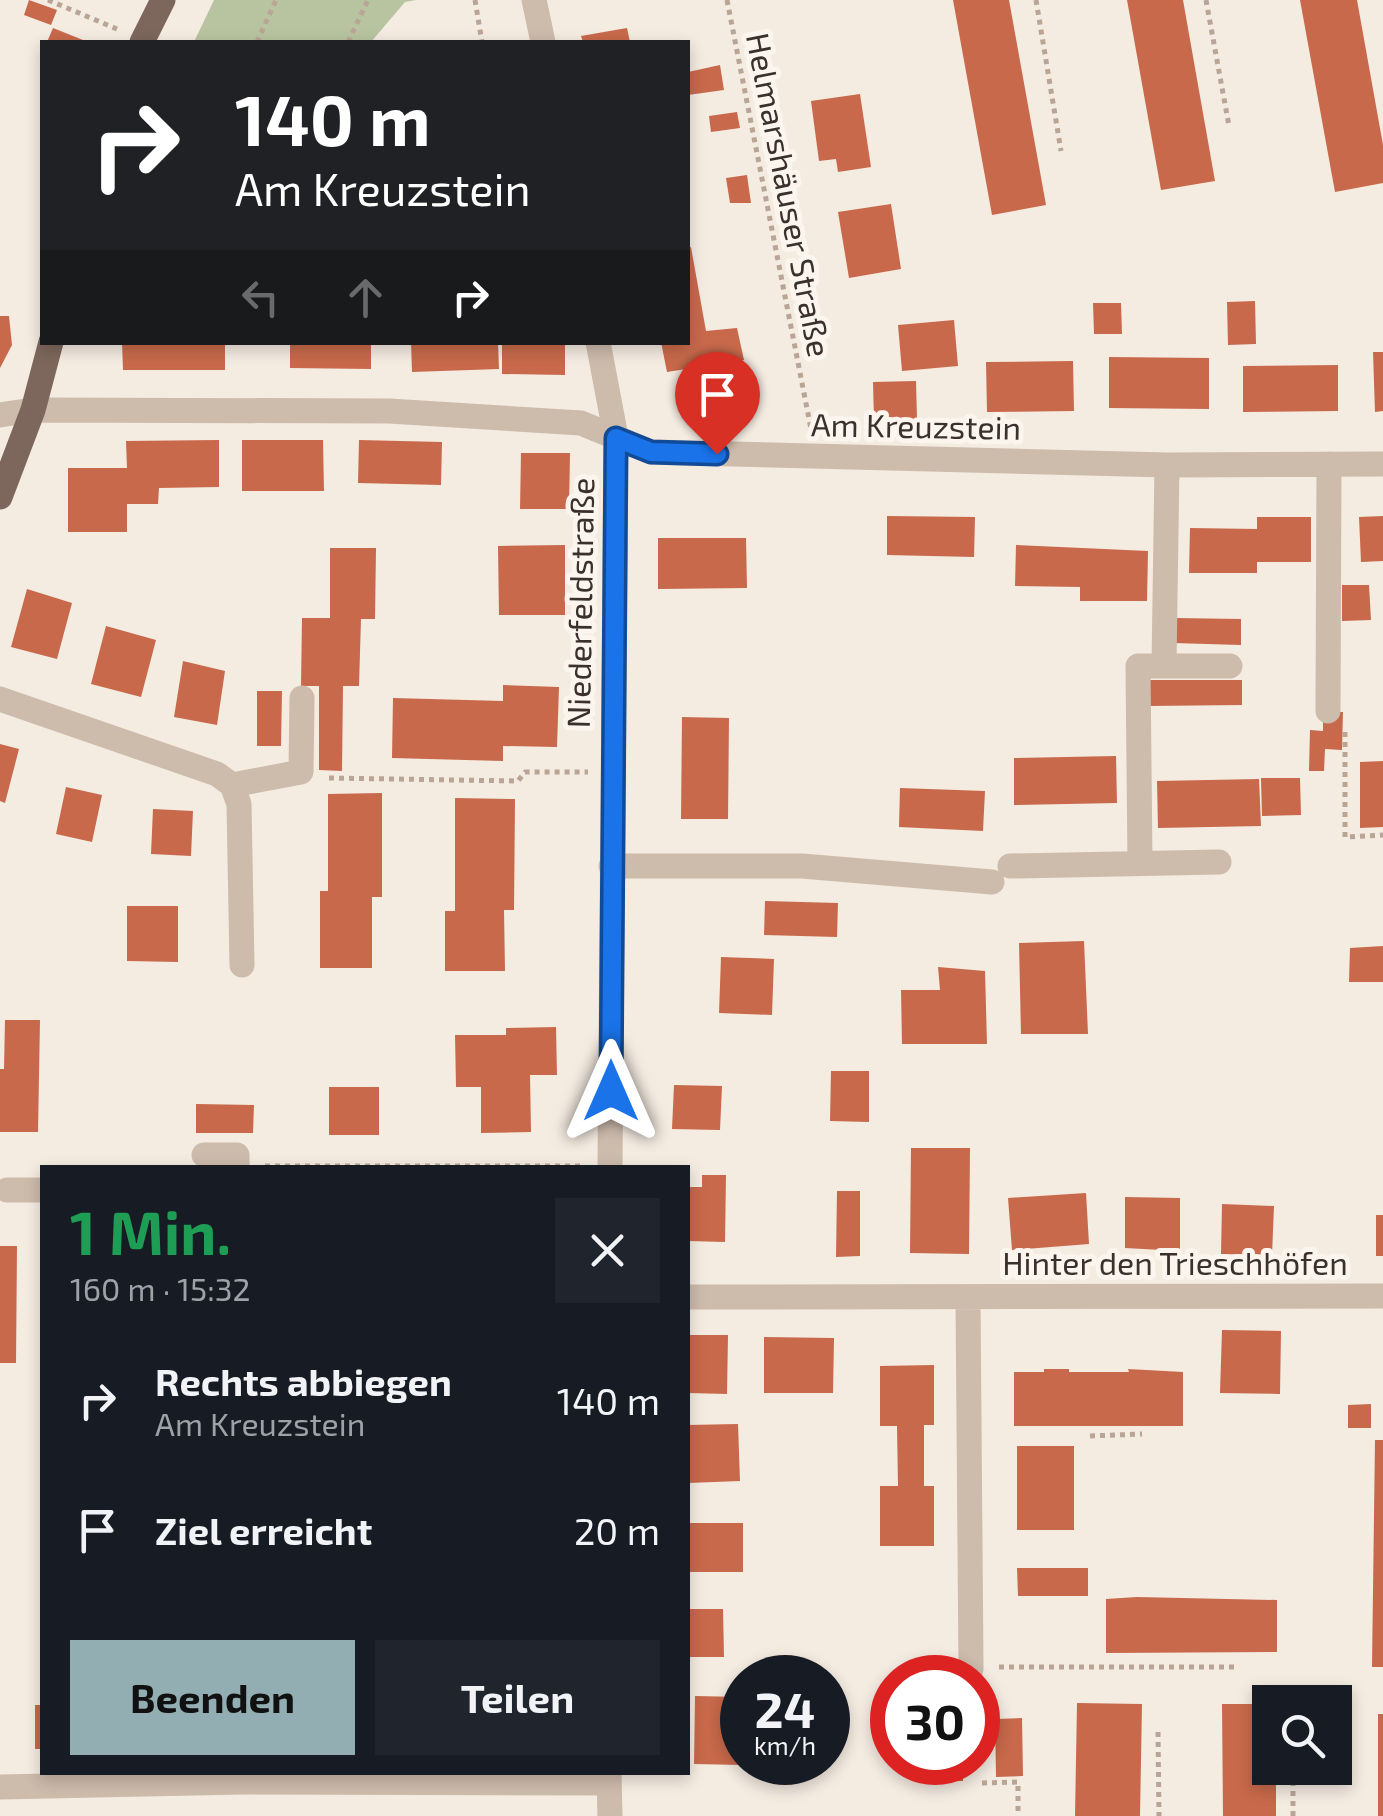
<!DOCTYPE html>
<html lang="de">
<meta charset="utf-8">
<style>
body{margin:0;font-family:"Exo 2",sans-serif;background:#20242c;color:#f1f3f6;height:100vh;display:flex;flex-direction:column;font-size:38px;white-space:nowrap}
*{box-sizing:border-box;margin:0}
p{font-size:32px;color:#9ea1a6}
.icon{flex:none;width:55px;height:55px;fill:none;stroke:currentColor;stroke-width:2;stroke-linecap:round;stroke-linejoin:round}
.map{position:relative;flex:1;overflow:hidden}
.sheet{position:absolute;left:40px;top:1165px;width:650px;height:610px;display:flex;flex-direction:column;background:#171b24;border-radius:0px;box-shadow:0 5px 15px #0003}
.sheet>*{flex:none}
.guide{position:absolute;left:40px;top:40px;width:650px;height:305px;border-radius:0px;box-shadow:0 5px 15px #0003;background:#202124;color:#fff;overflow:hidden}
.tools{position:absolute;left:1252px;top:1685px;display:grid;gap:20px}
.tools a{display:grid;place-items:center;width:100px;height:100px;border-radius:0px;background:#171b24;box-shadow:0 5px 15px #0003;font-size:50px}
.speed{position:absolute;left:720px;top:1655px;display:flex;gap:20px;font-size:50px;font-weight:700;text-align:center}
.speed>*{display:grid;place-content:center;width:130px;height:130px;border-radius:50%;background:#171b24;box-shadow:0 5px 15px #0003;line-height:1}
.speed small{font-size:25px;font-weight:400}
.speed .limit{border:15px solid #d22;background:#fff;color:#111}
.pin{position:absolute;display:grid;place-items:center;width:85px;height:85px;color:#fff;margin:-102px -42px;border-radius:50% 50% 50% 0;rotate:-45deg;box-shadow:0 0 10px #0007}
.pin .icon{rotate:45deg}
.me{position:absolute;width:110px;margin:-55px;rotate:0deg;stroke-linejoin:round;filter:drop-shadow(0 0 8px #0008)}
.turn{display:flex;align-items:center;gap:35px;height:210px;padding:0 30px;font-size:45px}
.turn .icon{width:130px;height:130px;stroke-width:2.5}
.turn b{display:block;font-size:70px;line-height:85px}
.lanes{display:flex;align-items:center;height:95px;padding:0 30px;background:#0003;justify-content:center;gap:50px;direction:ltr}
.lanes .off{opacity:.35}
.round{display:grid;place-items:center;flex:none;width:105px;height:105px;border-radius:0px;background:#20242c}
.overview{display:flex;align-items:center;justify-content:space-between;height:170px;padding:0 30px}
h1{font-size:60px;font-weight:700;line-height:75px;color:#1e9e55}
.action{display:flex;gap:20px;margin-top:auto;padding:20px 30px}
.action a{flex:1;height:115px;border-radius:0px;background:#92aeb2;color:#111;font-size:40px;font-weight:700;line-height:115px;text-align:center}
.action a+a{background:#20242c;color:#f1f3f6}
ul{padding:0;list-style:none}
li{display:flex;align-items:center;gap:30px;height:130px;padding:0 30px}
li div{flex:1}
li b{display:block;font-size:38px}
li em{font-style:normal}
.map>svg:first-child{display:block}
.green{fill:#b8c4a0}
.building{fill:#c8694b}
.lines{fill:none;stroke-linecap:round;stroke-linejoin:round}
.path{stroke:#b9a596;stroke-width:5;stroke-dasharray:5 5;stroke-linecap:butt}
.minor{stroke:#cdbbac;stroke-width:25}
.major{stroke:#7d675c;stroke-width:25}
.route-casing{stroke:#114b97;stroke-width:25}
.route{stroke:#1a73e8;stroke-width:18}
.labels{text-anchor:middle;stroke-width:10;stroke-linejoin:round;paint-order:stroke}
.street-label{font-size:32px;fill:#3b302b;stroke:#fbf5ee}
</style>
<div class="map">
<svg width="1383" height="1816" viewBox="0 0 1383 1816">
<rect width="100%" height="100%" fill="#f4ebe1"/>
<path class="green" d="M214 0H416L405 2 371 42H194Z"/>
<path class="building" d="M29 0 57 10 51 25 24 15Z
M953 0H1009L1046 205 992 215Z
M1127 0H1183L1215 181 1161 190Z
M1300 0H1357L1383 145V183L1335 192Z
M53 28 88 42H47Z
M627 28 630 42H583L581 36Z
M720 65 724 90 688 95V72Z
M860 94 871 167 838 172 836 159 819 161 811 101Z
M737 112 740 128 711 132 709 116Z
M747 175 751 203H730L726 178Z
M891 204 901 269 849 278 838 212Z
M691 247 706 331 737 328 744 360 667 372 661 342H688V248Z
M1255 301 1256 344 1228 345 1227 302Z
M1093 303H1121L1122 334H1094Z
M0 316H9L12 345 0 368Z
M954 320 958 366 902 371 898 325Z
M122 342H225V370H123Z
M290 342H371V369L290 368Z
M411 342H498L499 369 412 372Z
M502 342H565V375L502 374Z
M1373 352H1383V411L1375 412Z
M1109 357 1209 358V409L1109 408Z
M1073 361 1074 411 987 412 986 362Z
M1338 365V411L1243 412V366Z
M916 381 917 419 874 421 873 382Z
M219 440V487L159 488 158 504H127V532H68V468H127L126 441Z
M242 440H323L324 491H242Z
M359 440 442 442 441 485 358 483Z
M521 453H570L569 509H520Z
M887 516 975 517 974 557 887 555Z
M1383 516V561L1361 562 1359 517Z
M1257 517H1311V562H1257V573H1189L1190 528 1257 529Z
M658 538H746L747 588 658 589Z
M565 545V615H499L498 546Z
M1016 545 1148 551 1147 601H1080V587L1015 586Z
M330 548H376L375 619H361L359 686H343L342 771 319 770V686H301L302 618H330Z
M1342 585H1369L1371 620 1342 621Z
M27 589 72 603 57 659 11 647Z
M1174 618 1241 619V645L1173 643Z
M106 626 156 640 141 697 91 684Z
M183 661 225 671 217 725 174 717Z
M1147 680H1242V705L1147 706Z
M503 685 559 687 557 747 503 746V761L392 758 393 698 503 701Z
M257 691H282L281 746H257Z
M1323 712H1343L1342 750 1325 749 1324 771H1309L1310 730 1323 731Z
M682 717 729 718 728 819H681Z
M0 744 19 749 5 803 0 801Z
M1116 756 1117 803 1014 805V758Z
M1383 761V827L1360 828V762Z
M1261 778H1300L1301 815 1262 816Z
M1259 779 1261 826 1158 828 1157 781Z
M66 787 102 795 92 842 56 834Z
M900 788 985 791 983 831 899 827Z
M382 793V897H372V968H320V891H328V794Z
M455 798 515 799 514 910H504L505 971H445V911H455Z
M153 809 193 811 191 856 151 854Z
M765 901 838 903 837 937 764 935Z
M127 906H178V962L127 961Z
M1084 941 1088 1034H1021L1019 943Z
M1383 946V982H1349L1350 948Z
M721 957 774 959 772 1015 719 1013Z
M938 967 985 971 987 1044H902L901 990H940Z
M5 1020H40L38 1132H0V1069H4Z
M556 1027 557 1075H530L531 1132 481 1133V1087H456L455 1035H506V1028Z
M831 1071H869V1122L830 1121Z
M674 1085 722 1086 720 1130 672 1129Z
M329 1087H379V1135H329Z
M196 1104 254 1105 253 1133H196Z
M911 1148H970L969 1254 910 1253Z
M702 1175H726L725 1242 688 1241V1187H702Z
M837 1191H860V1256L836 1257Z
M1086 1193 1089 1244 1012 1250 1008 1198Z
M1125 1197 1180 1198V1251L1125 1248Z
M1222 1204 1274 1206 1272 1255 1221 1254Z
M1376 1215H1383V1256H1376Z
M0 1246H17L16 1363H0Z
M1222 1330 1281 1331 1280 1394 1220 1393Z
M688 1335H728L727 1394 688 1393Z
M764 1337 834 1338 833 1393H764Z
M934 1365V1425H924V1486H934V1546H880V1486H898L897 1426H880V1366Z
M1044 1369H1069V1372H1129L1128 1369 1183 1372V1426H1014V1372H1044Z
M1371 1404V1428H1348V1405Z
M738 1424 740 1481 688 1483V1425Z
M1375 1440H1383V1667H1372Z
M1017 1446H1074V1530H1017Z
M688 1523H743V1572H688Z
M1017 1568H1088V1596H1018Z
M1137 1597 1277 1600V1652L1106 1653V1599Z
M688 1609H723L724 1657H688Z
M695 1696 742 1697V1765L694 1764Z
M1077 1703 1142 1704 1140 1816H1075Z
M1222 1704H1270V1768H1276V1816H1223Z
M35 1705H42V1749H35Z
M1378 1714H1383V1816H1378Z
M1022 1718 1023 1776 996 1777 995 1719Z
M938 1762H963V1781H938Z"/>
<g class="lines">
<path class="path" d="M48 0 117 29
M475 0 482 42
M727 0 811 429
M1036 0 1061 151
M1206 0 1229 126
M257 42 276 0
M348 42 368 0
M1345 732V837L1383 835
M329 778 518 781 525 772H588
M265 1166H584
M1090 1436 1142 1434
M999 1667H1239
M1158 1732 1159 1816
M982 1783 1018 1782V1816
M1293 1816V1768"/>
<path class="minor" d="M534 0 543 42
M598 342 616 437 610 1168
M0 415 33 410 389 411 581 423 651 452 1167 465 1383 464
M1164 666 1167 465
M0 699 217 774 232 785 301 772 302 698
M1328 711 1329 464
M232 785 239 804 242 965
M1140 863 1138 666H1230
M611 866H802L992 882
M1010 866 1219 862
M204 1155H237V1168
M7 1190H42
M688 1297 1383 1296
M968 1298 971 1669
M609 1772 610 1816
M0 1787 242 1782 609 1783"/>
<path class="major" d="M142 42 163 0
M0 497 33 410 51 342"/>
</g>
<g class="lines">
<defs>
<path id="route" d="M611 1091 616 438 651 452 717 454"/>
</defs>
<use href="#route" class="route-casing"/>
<use href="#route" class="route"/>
</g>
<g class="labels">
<g class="street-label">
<text transform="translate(788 195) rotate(79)" y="11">Helmarshäuser Straße</text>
<text transform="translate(916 427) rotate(1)" y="11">Am Kreuzstein</text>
<text transform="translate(581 603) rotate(-89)" y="11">Niederfeldstraße</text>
<text x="1175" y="1275">Hinter den Trieschhöfen</text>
</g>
</g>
</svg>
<div class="tools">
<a><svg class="icon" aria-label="search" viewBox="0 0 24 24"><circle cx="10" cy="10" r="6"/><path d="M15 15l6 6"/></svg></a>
</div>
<div class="speed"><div>24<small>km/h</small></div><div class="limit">30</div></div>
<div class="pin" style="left:717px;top:454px;background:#d93025"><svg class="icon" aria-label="arrive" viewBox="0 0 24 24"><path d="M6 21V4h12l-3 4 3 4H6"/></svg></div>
<svg class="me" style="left:611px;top:1091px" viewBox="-20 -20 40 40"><path d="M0-17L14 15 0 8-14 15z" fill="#1a73e8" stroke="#fff" stroke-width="4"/></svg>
<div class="guide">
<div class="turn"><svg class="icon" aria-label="right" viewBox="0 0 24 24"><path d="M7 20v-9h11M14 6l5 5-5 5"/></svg><div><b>140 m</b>Am Kreuzstein</div></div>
<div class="lanes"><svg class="icon off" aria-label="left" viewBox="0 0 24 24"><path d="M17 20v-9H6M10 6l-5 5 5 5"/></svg><svg class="icon off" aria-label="ahead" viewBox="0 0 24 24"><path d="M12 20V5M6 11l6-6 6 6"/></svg><svg class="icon" aria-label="right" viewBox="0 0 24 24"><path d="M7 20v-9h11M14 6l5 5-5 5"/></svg></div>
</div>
<section class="sheet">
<div class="overview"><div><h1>1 Min.</h1><p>160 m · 15:32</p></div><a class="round"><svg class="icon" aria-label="close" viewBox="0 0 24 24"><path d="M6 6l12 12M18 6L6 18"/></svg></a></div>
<ul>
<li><svg class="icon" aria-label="right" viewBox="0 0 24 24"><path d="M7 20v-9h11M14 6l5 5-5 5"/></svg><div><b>Rechts abbiegen</b><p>Am Kreuzstein</p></div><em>140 m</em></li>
<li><svg class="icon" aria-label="arrive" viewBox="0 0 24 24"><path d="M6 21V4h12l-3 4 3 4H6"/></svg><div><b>Ziel erreicht</b></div><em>20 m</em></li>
</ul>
<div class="action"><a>Beenden</a><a>Teilen</a></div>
</section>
</div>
